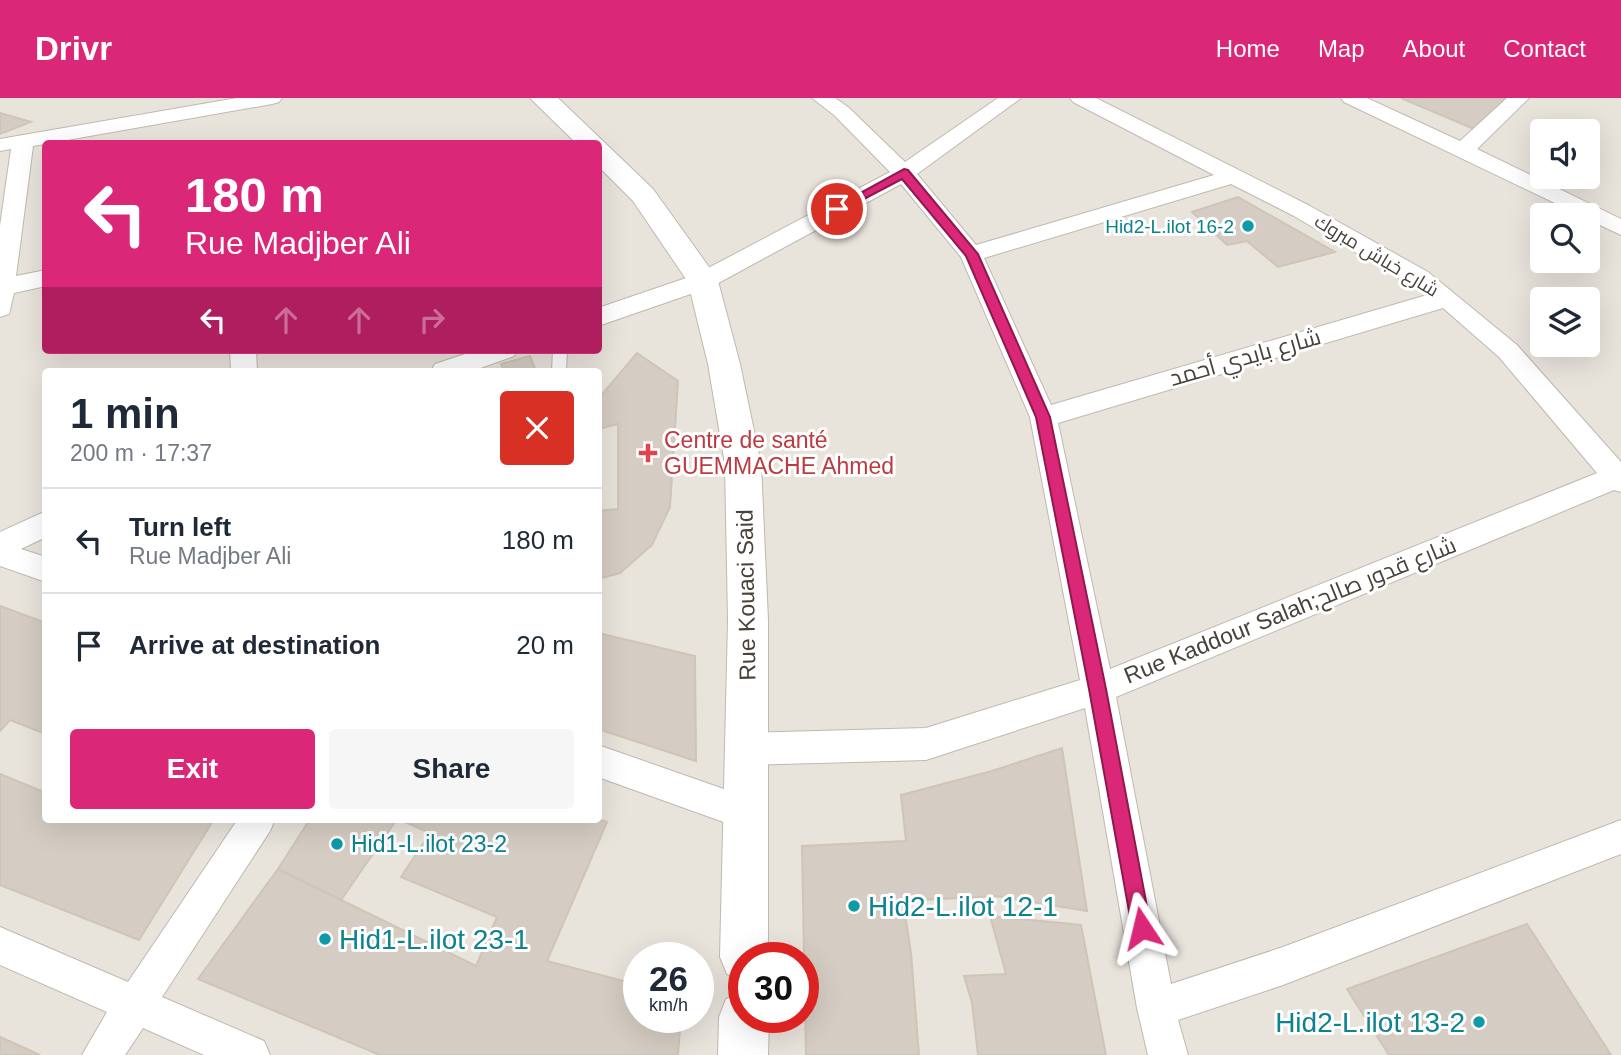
<!DOCTYPE html>
<meta charset="utf-8">
<style>
body{margin:0;font-family:Arial,Cairo,sans-serif;background:#f6f6f7;color:#1f2937;height:100vh;display:flex;flex-direction:column;font-size:26px;white-space:nowrap}
*{box-sizing:border-box;margin:0}
p{font-size:23px;color:#747a83}
.icon{flex:none;width:38px;height:38px;fill:none;stroke:currentColor;stroke-width:2;stroke-linecap:round;stroke-linejoin:round}
.map{position:relative;flex:1;overflow:hidden}
.side{position:absolute;left:42px;top:270px;width:560px;height:455px;display:flex;flex-direction:column;background:#fff;border-radius:7px;box-shadow:0 7px 28px #0002}
.side>*{flex:none}
.top-card{position:absolute;left:42px;top:42px;width:560px;height:214px;border-radius:7px;box-shadow:0 7px 28px #0002;background:#db2777;color:#fff;overflow:hidden}
.buttons{position:absolute;left:1530px;top:21px;display:grid;gap:14px}
.buttons a{display:grid;place-items:center;width:70px;height:70px;border-radius:7px;background:#fff;box-shadow:0 7px 28px #0002;font-size:35px}
.speed{position:absolute;left:623px;top:844px;display:flex;gap:14px;font-size:35px;font-weight:700;text-align:center}
.speed>*{display:grid;place-content:center;width:91px;height:91px;border-radius:50%;background:#fff;box-shadow:0 7px 28px #0002;line-height:1}
.speed small{font-size:18px;font-weight:400}
.speed .limit{border:10px solid #d22;background:#fff;color:#111}
.pin{position:absolute;display:grid;place-items:center;width:60px;height:60px;color:#fff;margin:-30px;border:4px solid #fff;border-radius:50%;box-shadow:0 2px 7px #0007}
.me{position:absolute;width:77px;margin:-38px;rotate:350deg;stroke-linejoin:round;filter:drop-shadow(0 0 5px #0008)}
.turn{display:flex;align-items:center;gap:24px;height:147px;padding:0 28px;font-size:32px}
.turn .icon{width:91px;height:91px;stroke-width:2.5}
.turn b{display:block;font-size:49px;line-height:60px}
.lanes{display:flex;align-items:center;height:66px;padding:0 28px;background:#0003;justify-content:center;gap:35px;direction:ltr}
.lanes .off{opacity:.35}
.round{display:grid;place-items:center;flex:none;width:74px;height:74px;border-radius:7px;background:#f6f6f7}
.summary{display:flex;align-items:center;justify-content:space-between;height:119px;padding:0 28px}
h1{font-size:42px;font-weight:600;line-height:52px}
.button{display:flex;gap:14px;margin-top:auto;padding:14px 28px}
.button a{flex:1;height:80px;border-radius:7px;background:#db2777;color:#fff;font-size:28px;font-weight:600;line-height:80px;text-align:center}
.button a+a{background:#f6f6f7;color:#1f2937}
ul{padding:0;list-style:none}
li{display:flex;align-items:center;gap:21px;height:105px;padding:0 28px;border-top:2px solid #e0e1e3}
li div{flex:1}
li b{display:block;font-size:26px}
li em{font-style:normal}
header{display:flex;align-items:center;gap:42px;box-sizing:border-box;height:98px;padding:0 35px;background:#db2777;color:#fff}
header strong{font-size:33px}
nav{display:flex;gap:38px;margin-inline-start:auto;font-size:24px}
.map>svg:first-child{display:block}
.residential{fill:#e8e3db;fill-rule:evenodd}
.building{fill:#d5cdc3;stroke:#cfc5b7;stroke-width:2}
.lines{fill:none;stroke-linecap:round;stroke-linejoin:round}
.service-casing{stroke:#bfb9b0;stroke-width:2}
.minor-casing{stroke:#bfb9b0;stroke-width:2}
.tertiary-casing{stroke:#bfb9b0;stroke-width:2}
.service{fill:#fff;fill-rule:evenodd}
.minor{fill:#fff;fill-rule:evenodd}
.tertiary{fill:#fff;fill-rule:evenodd}
.route{fill:#db2777;stroke:#8e194d;stroke-width:2}
.culture-dot{fill:#0f9aa8;stroke:#fff;stroke-width:2.5}
.health-dot{fill:#e0444e;stroke:#fff;stroke-width:2.5}
.labels{text-anchor:middle;stroke-width:6;stroke-linejoin:round;paint-order:stroke}
.far-culture-label{font-size:19px;fill:#0d838f;stroke:#fff;text-anchor:end}
.far-street-label{font-size:19px;fill:#48423b;stroke:#fff}
.street-label{font-size:23px;fill:#48423b;stroke:#fff}
.health-label{font-size:23px;fill:#be3a42;stroke:#fff;text-anchor:start}
.culture-label{font-size:23px;fill:#0d838f;stroke:#fff;text-anchor:start}
.near-culture-label{font-size:28px;fill:#0d838f;stroke:#fff;text-anchor:start}
</style>
<header>
<strong>Drivr</strong>
<nav><a>Home</a><a>Map</a><a>About</a><a>Contact</a></nav>
</header>
<div class="map">
<svg width="1621" height="957" viewBox="0 0 1621 957">
<rect width="100%" height="100%" fill="#f4f2ec"/>
<path class="residential" d="M0 0H1621V957H0ZM1542 33H1587V79H1542ZM46 46H598V252H46ZM1542 117H1587V163H1542ZM1542 201H1587V247H1542ZM46 273H598V721H46ZM639 859H698V919H639ZM744 859H803V919H744Z"/>
<path class="building" d="M1401 0H1507L1474 31Z
M0 15 31 24 0 36Z
M1238 99 1335 154 1278 169 1247 143 1227 147 1192 114Z
M637 255 678 283 670 409 652 447 620 475 598 481V413L618 411V326L598 331V301Z
M530 258 536 273H504L501 266Z
M0 508 46 525V636L10 622 0 633Z
M598 535 695 558 696 663 598 631Z
M1062 650 1087 813 996 798 903 803 911 855 919 957H806L802 748 906 743 901 697 992 673Z
M0 676 46 695V721H214L139 842 0 787Z
M310 721H397L341 802 278 771Z
M398 721H598L607 724 547 863 639 887V919H681L678 957H380L198 881 278 771 476 868 497 819 401 779 430 735Z
M990 818 1081 827 1106 957H978L972 905 964 878 1006 876Z
M1527 826 1611 957H1389L1347 891Z
M0 939 40 957H0Z"/>
<g class="lines">
<defs>
<path id="service" d="M553 252H567L566 273H552Z"/>
<path id="minor" d="M237 0H282L279 4 272 6 33 48 16 178 46 172V188L14 195 9 216 0 219V128L11 51 0 53V41Z
M812 0H835L848 9 905 64 998 0H1021L917 76 976 147 1214 77 1073 4 1070 0H1096L1310 108 1428 174 1517 247 1621 364V394L1614 392 1116 599 1171 886 1283 849 1621 722V756L1283 887 1178 922 1188 957H1148L1137 910 1085 610 926 662 747 667 735 662 730 651 735 640 747 635 926 630 1080 582 1030 319 961 159 901 86 711 189 598 228V210L695 177 890 74 834 17ZM1231 86 1294 118 1427 197 1051 307 984 160ZM1443 210 1499 259 1597 375 1110 571 1058 325Z
M1341 0H1367L1460 43 1507 0H1529L1477 51 1621 121V137L1587 121V117H1580L1344 4Z
M230 252H256L257 273H231Z
M477 252H518L514 258 472 273H431L435 266Z
M46 413V439L21 451 46 459V484L0 468V434Z
M598 647 758 703 763 715 758 727 746 732 598 679Z
M238 721H275L270 733 162 899 264 943 270 957H204L143 930 125 957H82L107 914 0 867V829L128 884Z"/>
<path id="tertiary" d="M530 0H558L653 91 714 176 718 183 740 266 761 366 768 522V859H744V883L727 876 720 859 728 522 725 366 708 266 688 184 633 103 598 68V46H577Z
M744 894V919H769L768 957H718L719 919 726 901Z"/>
</defs>
<use href="#service" class="service-casing"/>
<use href="#minor" class="minor-casing"/>
<use href="#tertiary" class="tertiary-casing"/>
<use href="#service" class="service"/>
<use href="#minor" class="minor"/>
<use href="#tertiary" class="tertiary"/>
</g>
<path class="route" d="M904 71 908 72 978 156 1050 319 1106 591 1151 830 1148 837 1142 840 1135 837 1132 830 1089 591 1036 319 966 158 902 81 841 113 837 115 831 111Z"/>
<g class="culture-dot">
<circle cx="1248" cy="128" r="7"/>
<circle cx="337" cy="746" r="7"/>
<circle cx="854" cy="808" r="7"/>
<circle cx="325" cy="841" r="7"/>
<circle cx="1479" cy="924" r="7"/>
</g>
<path class="health-dot" d="M644.5 344.5h7v7h7v7h-7v7h-7v-7h-7v-7h7z"/>
<g class="labels">
<g class="far-culture-label">
<text x="1234" y="135">Hid2-L.ilot 16-2</text>
</g>
<g class="far-street-label">
<text transform="translate(1377 157) rotate(31)" y="7">شارع خباش مبروك</text>
</g>
<g class="street-label">
<text transform="translate(1245 259) rotate(-16)" y="8">شارع بايدي أحمد</text>
<text transform="translate(746 497) rotate(-91)" y="8">Rue Kouaci Said</text>
<text transform="translate(1290 512) rotate(-22)" y="8">Rue Kaddour Salah;شارع قدور صالح</text>
</g>
<g class="health-label">
<text x="664" y="350">Centre de santé<tspan x="664" dy="26">GUEMMACHE Ahmed</tspan></text>
</g>
<g class="culture-label">
<text x="351" y="754">Hid1-L.ilot 23-2</text>
</g>
<g class="near-culture-label">
<text x="868" y="818">Hid2-L.ilot 12-1</text>
<text x="339" y="851">Hid1-L.ilot 23-1</text>
<text x="1465" y="934" text-anchor="end">Hid2-L.ilot 13-2</text>
</g>
</g>
</svg>
<div class="buttons">
<a><svg class="icon" aria-label="sound" viewBox="0 0 24 24"><path d="M4 9h4l5-4v14l-5-4H4zM17 9q2 3 0 6"/></svg></a>
<a><svg class="icon" aria-label="search" viewBox="0 0 24 24"><circle cx="10" cy="10" r="6"/><path d="M15 15l6 6"/></svg></a>
<a><svg class="icon" aria-label="layers" viewBox="0 0 24 24"><path d="M12 4l9 5-9 5-9-5zM3 14l9 5 9-5"/></svg></a>
</div>
<div class="speed"><div>26<small>km/h</small></div><div class="limit">30</div></div>
<div class="pin" style="left:837px;top:111px;background:#d93025"><svg class="icon" aria-label="arrive" viewBox="0 0 24 24"><path d="M6 21V4h12l-3 4 3 4H6"/></svg></div>
<svg class="me" style="left:1142px;top:830px" viewBox="-20 -20 40 40"><path d="M0-17L14 15 0 8-14 15z" fill="#db2777" stroke="#fff" stroke-width="4"/></svg>
<div class="top-card">
<div class="turn"><svg class="icon" aria-label="left" viewBox="0 0 24 24"><path d="M17 20v-9H6M10 6l-5 5 5 5"/></svg><div><b>180 m</b>Rue Madjber Ali</div></div>
<div class="lanes"><svg class="icon" aria-label="left" viewBox="0 0 24 24"><path d="M17 20v-9H6M10 6l-5 5 5 5"/></svg><svg class="icon off" aria-label="ahead" viewBox="0 0 24 24"><path d="M12 20V5M6 11l6-6 6 6"/></svg><svg class="icon off" aria-label="ahead" viewBox="0 0 24 24"><path d="M12 20V5M6 11l6-6 6 6"/></svg><svg class="icon off" aria-label="right" viewBox="0 0 24 24"><path d="M7 20v-9h11M14 6l5 5-5 5"/></svg></div>
</div>
<section class="side">
<div class="summary"><div><h1>1 min</h1><p>200 m · 17:37</p></div><a class="round" style="background:#d93025;color:#fff"><svg class="icon" aria-label="close" viewBox="0 0 24 24"><path d="M6 6l12 12M18 6L6 18"/></svg></a></div>
<ul>
<li><svg class="icon" aria-label="left" viewBox="0 0 24 24"><path d="M17 20v-9H6M10 6l-5 5 5 5"/></svg><div><b>Turn left</b><p>Rue Madjber Ali</p></div><em>180 m</em></li>
<li><svg class="icon" aria-label="arrive" viewBox="0 0 24 24"><path d="M6 21V4h12l-3 4 3 4H6"/></svg><div><b>Arrive at destination</b></div><em>20 m</em></li>
</ul>
<div class="button"><a>Exit</a><a>Share</a></div>
</section>
</div>
